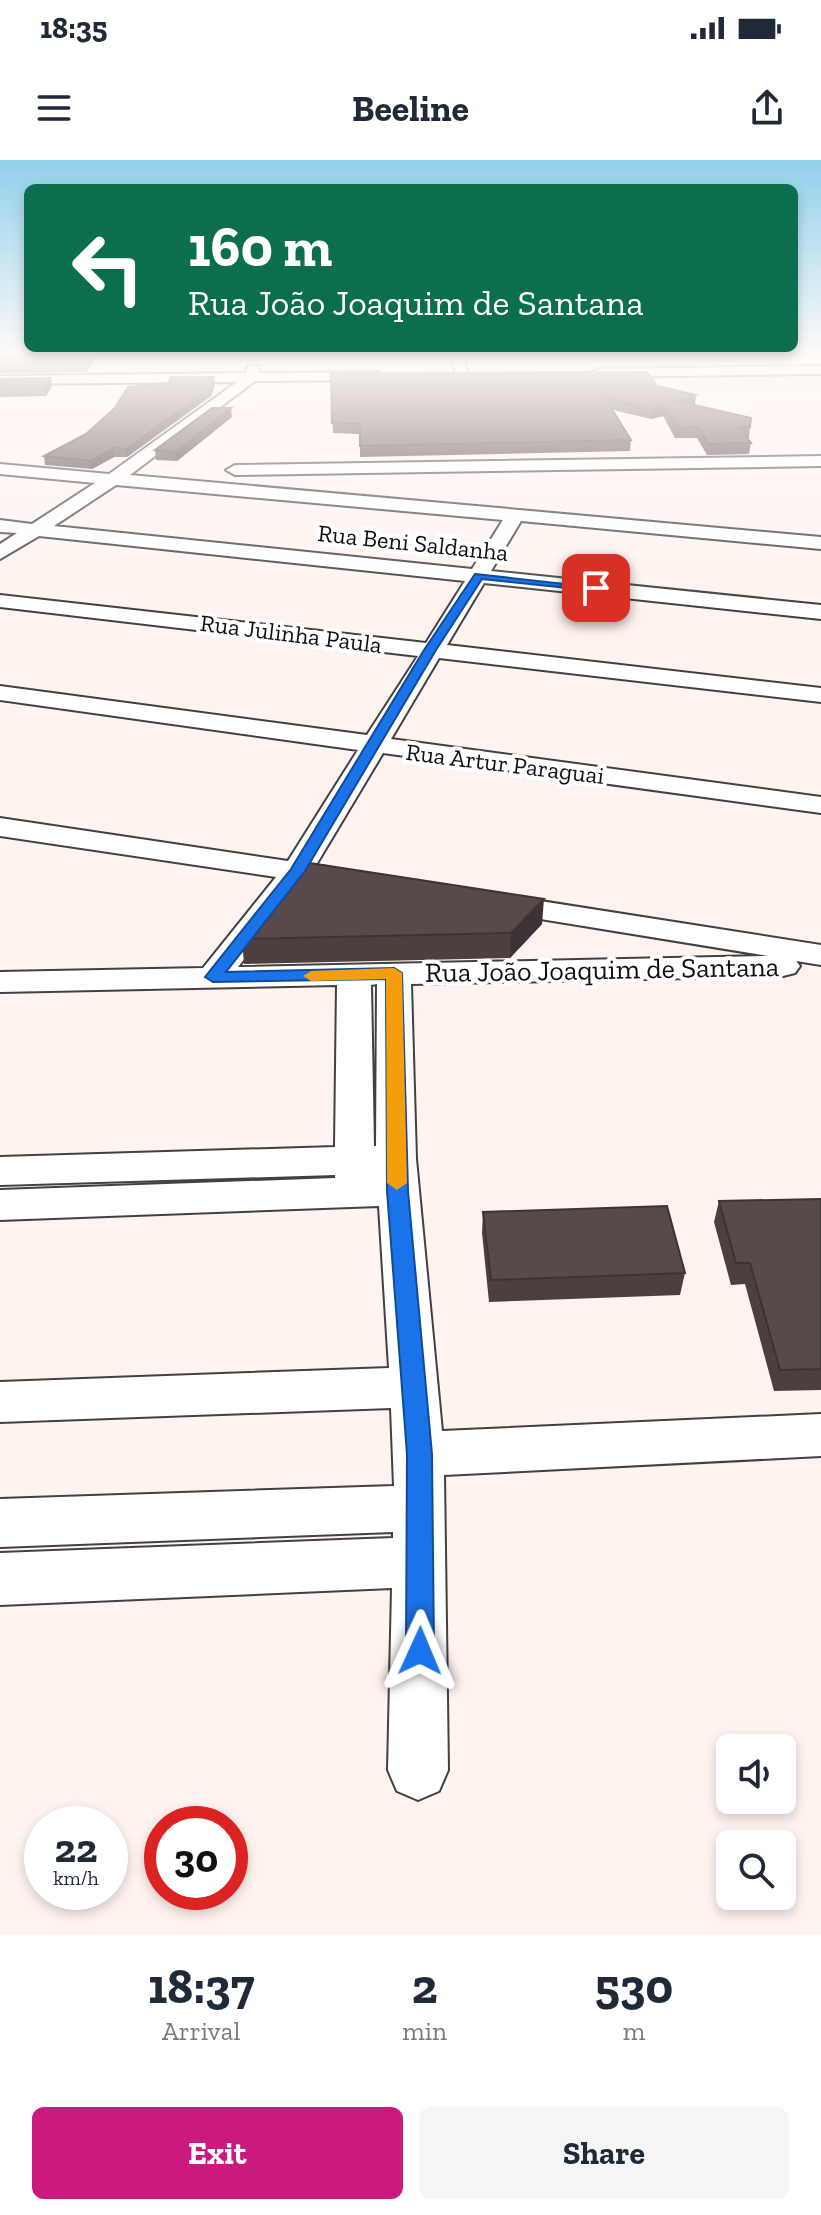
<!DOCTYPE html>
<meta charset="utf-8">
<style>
body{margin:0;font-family:"Zilla Slab",serif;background:#f6f6f7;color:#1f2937;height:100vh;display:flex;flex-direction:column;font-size:30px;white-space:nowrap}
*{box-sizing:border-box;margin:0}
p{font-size:26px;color:#747a83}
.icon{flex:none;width:44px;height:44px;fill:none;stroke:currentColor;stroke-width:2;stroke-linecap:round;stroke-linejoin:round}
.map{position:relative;height:1775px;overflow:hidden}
.details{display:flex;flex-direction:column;background:#fff;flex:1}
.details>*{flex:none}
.banner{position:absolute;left:24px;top:24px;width:774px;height:168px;border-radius:12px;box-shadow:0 4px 12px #0003;background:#0b6e4f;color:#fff;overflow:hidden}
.fabs{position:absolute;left:716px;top:1574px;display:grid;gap:16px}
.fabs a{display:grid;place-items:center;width:80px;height:80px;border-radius:12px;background:#fff;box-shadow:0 4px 12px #0003;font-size:40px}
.speed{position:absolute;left:24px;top:1646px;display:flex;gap:16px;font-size:40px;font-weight:700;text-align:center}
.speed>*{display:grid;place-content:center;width:104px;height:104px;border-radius:50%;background:#fff;box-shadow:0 4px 12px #0003;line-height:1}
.speed small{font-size:20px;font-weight:400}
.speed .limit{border:12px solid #d22;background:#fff;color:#111}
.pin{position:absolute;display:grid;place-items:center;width:68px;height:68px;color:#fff;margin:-34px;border-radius:16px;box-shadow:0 4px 12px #0006}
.me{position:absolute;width:88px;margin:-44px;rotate:1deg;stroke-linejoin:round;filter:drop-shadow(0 0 6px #0008)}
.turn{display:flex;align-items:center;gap:28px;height:168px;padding:0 32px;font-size:36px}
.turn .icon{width:104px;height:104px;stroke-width:2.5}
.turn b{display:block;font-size:56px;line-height:68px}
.eta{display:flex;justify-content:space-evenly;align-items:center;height:136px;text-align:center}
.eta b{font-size:48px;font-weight:700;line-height:56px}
.button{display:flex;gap:16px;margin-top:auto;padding:16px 32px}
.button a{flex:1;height:92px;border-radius:12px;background:#ca1a7f;color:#fff;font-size:32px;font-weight:700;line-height:92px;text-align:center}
.button a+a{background:#f6f6f7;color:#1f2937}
.status{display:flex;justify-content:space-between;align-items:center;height:56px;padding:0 40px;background:#fff;direction:ltr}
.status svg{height:22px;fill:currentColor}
header{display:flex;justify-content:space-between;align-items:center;height:104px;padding:0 32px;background:#fff;font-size:36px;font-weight:700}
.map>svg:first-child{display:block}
.green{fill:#edeab5}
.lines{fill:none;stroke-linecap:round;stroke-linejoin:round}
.minor-casing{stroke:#414141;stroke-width:4}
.minor{fill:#fff;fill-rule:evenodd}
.wall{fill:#4c3f40}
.shaded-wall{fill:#3e3334}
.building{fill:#58494b;stroke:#3e3334;stroke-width:2}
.route{fill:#1a73e8;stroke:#114b97;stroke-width:2}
.slow{fill:#f59e0b}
.labels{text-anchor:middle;stroke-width:8;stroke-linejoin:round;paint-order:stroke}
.far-street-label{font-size:24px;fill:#0e0e0e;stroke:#fff}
.street-label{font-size:28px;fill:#0e0e0e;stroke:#fff}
</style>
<div class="status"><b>18:35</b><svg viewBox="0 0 49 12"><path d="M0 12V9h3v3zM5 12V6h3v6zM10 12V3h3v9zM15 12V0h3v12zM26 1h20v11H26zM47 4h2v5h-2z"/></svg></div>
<header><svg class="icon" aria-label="menu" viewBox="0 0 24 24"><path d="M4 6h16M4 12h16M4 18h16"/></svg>Beeline<svg class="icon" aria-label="share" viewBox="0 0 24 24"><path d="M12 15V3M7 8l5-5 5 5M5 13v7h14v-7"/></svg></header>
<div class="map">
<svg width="821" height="1775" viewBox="0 0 821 1775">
<rect width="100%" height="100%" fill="#fff3ef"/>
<path class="green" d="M821 213V230L747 232 725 214Z
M717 214 737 230 707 233 687 228 678 221 647 219 638 215Z"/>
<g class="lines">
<defs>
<path id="minor" d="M449 195H463L468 218H458Z
M248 206H258L259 213 378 212 385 216 378 220 255 221 130 315 821 377V389L521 361 491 411 821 445V459L484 423 447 485 821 528V542L439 498 391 579 821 637V653L383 593 316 705 354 712 358 718 354 724 343 727 305 721 238 807 768 796 485 750 480 743 485 736 496 734 821 785V805L796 801 800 806 795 813 783 816 411 824 416 999 442 1271 821 1254V1296L444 1315 448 1610 439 1631 418 1640 397 1631 388 1610 392 1428 0 1445V1393L393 1378V1372L0 1387V1339L394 1326 391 1248 0 1262V1222L389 1208 379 1046 0 1060V1030L335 1018V1015L0 1025V997L335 987 337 825 0 832V812L203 808 276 717 0 676V658L288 701 358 590 0 540V526L367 575 418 496 0 447V435L426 483 465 421 39 376 0 399V384L17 373 0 372V360L32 364 95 323 0 314V304L109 314 237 222 0 224V216L246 213ZM116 325 503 360 472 409 54 366ZM377 824 376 986H374L371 825Z
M821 206V214L598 217 591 213 598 209Z
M821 296V306L235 315 226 310 235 305Z"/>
</defs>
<use href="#minor" class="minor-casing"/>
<use href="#minor" class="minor"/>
</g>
<path class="wall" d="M0 195H98L87 212 0 213Z
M331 213 657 226 695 245 750 267 749 278H747L751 283 749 294 707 295 697 278H675L663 256 651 259 613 250 631 280 630 291 360 297V274L333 273Z
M0 219 52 226 46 236 0 237Z
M215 224 211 236 127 297H114L92 309 45 305 44 296 86 274Z
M232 257 177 301 156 300 155 290Z
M542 764 510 798 244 804 242 779Z
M821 1039V1230L774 1231 745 1124 731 1125 714 1062 719 1041Z
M483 1052 685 1113 680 1135 489 1142 482 1073Z"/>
<path class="shaded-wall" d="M92 195H98L87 212 86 204Z
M214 217 215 224 211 236 127 297 126 289Z
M51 218 52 226 46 236 45 228Z
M696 235 695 245 677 241Z
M664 245 663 256 651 259 653 249Z
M231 248 232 257 177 301 176 292Z
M113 288 114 297 92 309 91 301Z
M544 739 542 764 510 798 511 773Z"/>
<path class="building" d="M0 195H92L86 204 0 205Z
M647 212 657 226 696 235 677 241 751 258 750 267H739L751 283 708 284 698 267 677 268 664 245 653 249 605 238 631 280 360 286V264L332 263 331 213Z
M171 217H214L211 228 126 289 113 288 91 301 44 296 86 274 115 248 128 227 169 223Z
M51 218 45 228 0 229V219Z
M212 248H231L176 292 155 290Z
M303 702 544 739 511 773 242 779Z
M821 1039V1209L780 1210 750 1103H736L719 1041Z
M667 1046 685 1113 491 1120 483 1052Z"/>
<linearGradient id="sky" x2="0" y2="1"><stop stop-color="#91d0eb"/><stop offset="0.44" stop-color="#fffaf8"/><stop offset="1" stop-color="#fffaf8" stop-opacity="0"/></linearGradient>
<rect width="821" height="444" fill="url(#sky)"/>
<path class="route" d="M475 414 602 428 596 431 482 419 436 490 305 711 226 812 394 808 402 813 408 1031 432 1294 434 1491 430 1501 420 1505 410 1501 406 1491 407 1294 387 1031 386 819 213 822 205 817 291 709 424 490Z"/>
<path class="slow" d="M394 808 402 813 407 1023 397 1030 387 1023 386 819 311 821 303 816 311 811Z"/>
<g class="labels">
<g class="far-street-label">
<text transform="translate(413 383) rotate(6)" y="8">Rua Beni Saldanha</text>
<text transform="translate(291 474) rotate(7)" y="8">Rua Julinha Paula</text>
<text transform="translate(505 604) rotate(7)" y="8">Rua Artur Paraguai</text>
</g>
<g class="street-label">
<text transform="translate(602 809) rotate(-1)" y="10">Rua João Joaquim de Santana</text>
</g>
</g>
</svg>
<div class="fabs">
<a><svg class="icon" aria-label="sound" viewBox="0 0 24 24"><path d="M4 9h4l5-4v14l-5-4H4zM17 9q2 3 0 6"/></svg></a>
<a><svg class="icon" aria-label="search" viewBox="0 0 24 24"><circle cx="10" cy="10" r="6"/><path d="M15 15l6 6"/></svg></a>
</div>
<div class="speed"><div>22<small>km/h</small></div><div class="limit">30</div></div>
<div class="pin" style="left:596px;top:428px;background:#d93025"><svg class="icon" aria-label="arrive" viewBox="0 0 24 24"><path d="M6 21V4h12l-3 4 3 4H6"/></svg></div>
<svg class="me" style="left:420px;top:1491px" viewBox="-20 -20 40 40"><path d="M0-17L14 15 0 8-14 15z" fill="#1a73e8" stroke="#fff" stroke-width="4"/></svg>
<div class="banner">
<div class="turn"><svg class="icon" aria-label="left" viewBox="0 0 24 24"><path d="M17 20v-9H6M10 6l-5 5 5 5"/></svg><div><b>160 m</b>Rua João Joaquim de Santana</div></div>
</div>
</div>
<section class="details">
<div class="eta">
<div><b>18:37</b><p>Arrival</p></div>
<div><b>2</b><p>min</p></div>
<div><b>530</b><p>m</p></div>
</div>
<div class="button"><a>Exit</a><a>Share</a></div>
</section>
